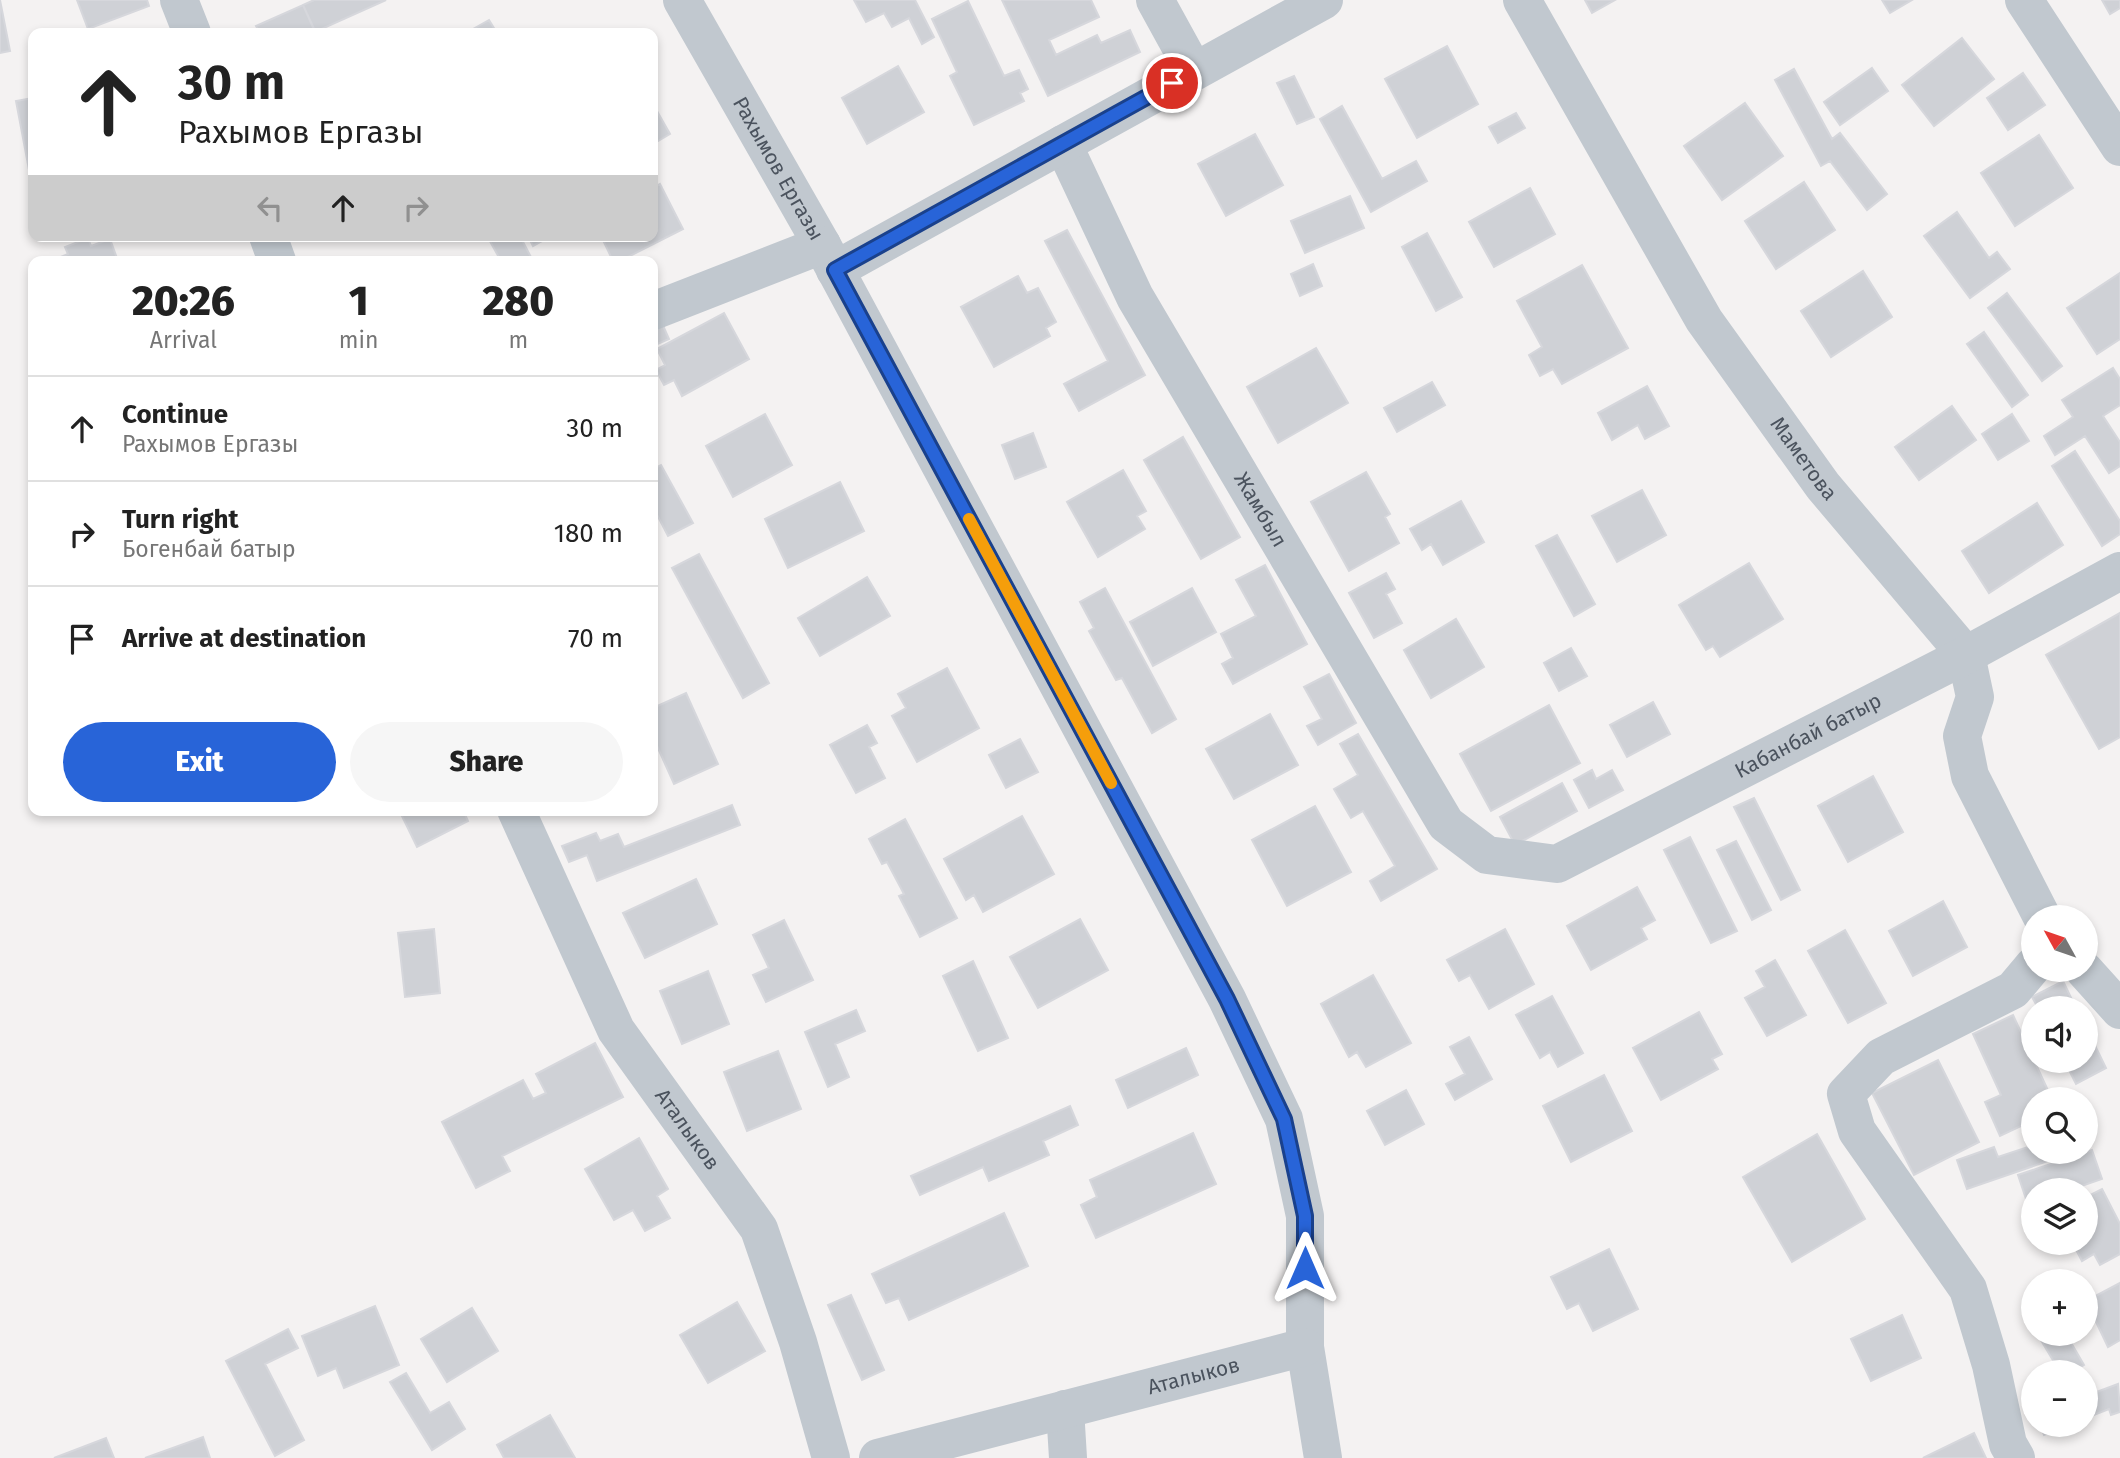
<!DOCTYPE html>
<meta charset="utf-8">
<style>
body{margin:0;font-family:"Fira Sans",sans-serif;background:#f6f6f6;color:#222;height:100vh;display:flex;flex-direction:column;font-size:26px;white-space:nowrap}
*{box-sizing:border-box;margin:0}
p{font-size:23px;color:#767676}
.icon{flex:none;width:38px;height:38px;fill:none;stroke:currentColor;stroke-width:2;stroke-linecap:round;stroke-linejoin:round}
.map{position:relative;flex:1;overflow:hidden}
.panel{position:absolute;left:28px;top:256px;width:630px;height:560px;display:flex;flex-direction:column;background:#fff;border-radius:14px;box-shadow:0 4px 10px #0003}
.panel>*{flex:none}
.top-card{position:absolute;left:28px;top:28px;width:630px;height:214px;border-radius:14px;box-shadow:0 4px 10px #0003;background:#fff;color:#222;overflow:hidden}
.needle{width:46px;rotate:310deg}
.controls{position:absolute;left:2021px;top:905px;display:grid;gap:14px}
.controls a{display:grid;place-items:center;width:77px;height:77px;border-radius:50%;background:#fff;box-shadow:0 4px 10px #0003;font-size:35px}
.pin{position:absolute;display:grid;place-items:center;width:60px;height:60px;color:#fff;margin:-30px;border:4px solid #fff;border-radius:50%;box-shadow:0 2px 7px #0007}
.me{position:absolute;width:77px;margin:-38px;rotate:0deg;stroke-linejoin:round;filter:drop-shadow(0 0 5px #0008)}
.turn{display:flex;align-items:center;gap:24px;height:147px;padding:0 35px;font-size:32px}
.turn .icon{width:91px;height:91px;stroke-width:2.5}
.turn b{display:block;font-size:49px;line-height:60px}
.lanes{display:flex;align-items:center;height:66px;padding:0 35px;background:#0003;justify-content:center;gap:35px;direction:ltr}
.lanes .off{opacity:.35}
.eta{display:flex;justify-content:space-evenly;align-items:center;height:119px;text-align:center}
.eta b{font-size:42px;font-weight:800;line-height:49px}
.cta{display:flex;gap:14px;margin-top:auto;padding:14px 35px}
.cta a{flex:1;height:80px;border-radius:42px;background:#2864d8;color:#fff;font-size:28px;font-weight:800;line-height:80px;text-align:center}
.cta a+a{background:#f6f6f6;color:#222}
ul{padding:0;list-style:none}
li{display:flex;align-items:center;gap:21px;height:105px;padding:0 35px;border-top:2px solid #e0e0e0}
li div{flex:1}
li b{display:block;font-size:26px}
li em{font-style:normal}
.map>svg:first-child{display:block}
.building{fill:#cfd1d6;stroke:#d6d7dc;stroke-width:2}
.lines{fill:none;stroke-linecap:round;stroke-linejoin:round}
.minor{stroke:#c1c8cf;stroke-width:38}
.route-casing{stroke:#1a418c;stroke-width:18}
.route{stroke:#2864d8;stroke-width:12}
.slow{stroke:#f59e0b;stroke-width:12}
.labels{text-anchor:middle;stroke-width:7;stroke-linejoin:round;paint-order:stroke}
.street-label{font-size:21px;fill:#4b535e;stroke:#fff}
</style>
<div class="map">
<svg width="2120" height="1458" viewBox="0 0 2120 1458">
<rect width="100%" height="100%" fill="#f4f2f2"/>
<path class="building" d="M0 0 10 51 0 53Z
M77 0H147L149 6 88 29Z
M314 0H386L315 32 303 5Z
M854 0H915L934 37 922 44 909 18 892 27 884 13 866 22Z
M1002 0H1091L1099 17 1049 40 1056 55 1097 35 1101 43 1130 30 1140 52 1048 96Z
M1585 0H1615L1592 13Z
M1882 0H1912L1890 13Z
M2102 0H2120V8L2110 14Z
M968 1 1004 76 1019 70 1028 89 1020 93 1024 101 974 125 950 76 957 72 932 19Z
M303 5 316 33H260L256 26Z
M489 20 497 33H466Z
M1962 38 1994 79 1934 126 1902 85Z
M1447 46 1478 104 1417 138 1385 79Z
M898 66 924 112 867 144 842 98Z
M1872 68 1888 91 1840 125 1824 102Z
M1794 69 1832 139 1840 133 1887 194 1867 210 1830 161 1821 166 1775 80Z
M2023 73 2045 105 2008 130 1987 98Z
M1294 76 1314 117 1297 124 1277 83Z
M33 98V191L16 101Z
M1745 103 1783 156 1722 200 1684 146Z
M653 104 670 134 653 144Z
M1342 106 1382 179 1416 161 1427 181 1371 212 1320 119Z
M1516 113 1525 128 1498 143 1489 127Z
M1255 134 1283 185 1226 216 1198 164Z
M2039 135 2073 188 2015 226 1981 173Z
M1804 182 1835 230 1776 269 1745 221Z
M660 184 683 229 620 261H613L601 236H653V188Z
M1530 188 1555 234 1494 267 1469 222Z
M1350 196 1364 228 1305 253 1291 221Z
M1957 212 1989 258 1997 252 2010 269 1970 298 1924 236Z
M1067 230 1145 375 1079 411 1064 384 1108 361 1045 241Z
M1427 233 1462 297 1436 311 1402 247Z
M487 236H520L533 261H501Z
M528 236H551L533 246Z
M88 238 91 246 110 239 118 261H51L68 254 65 247Z
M1313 264 1322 286 1300 296 1291 274Z
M1582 265 1628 348 1562 384 1553 369 1540 376 1529 355 1542 347 1517 301Z
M1863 271 1892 317 1831 357 1801 311Z
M2120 273V339L2097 354 2067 308Z
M1018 276 1027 293 1038 288 1056 322 1046 328 1050 336 994 367 961 307Z
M2007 293 2062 366 2042 381 1988 308Z
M724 313 749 359 682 396 674 380 664 385 656 370 665 365 657 349Z
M661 321 669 339 653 346V324Z
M1984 332 2028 395 2012 407 1967 344Z
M1316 348 1348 403 1278 443 1247 387Z
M2113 368 2120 379V405L2103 416 2120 442V466L2109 473 2085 436 2055 455 2044 436 2073 417 2062 400Z
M1432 382 1445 405 1397 432 1384 408Z
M1647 386 1669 426 1645 439 1638 425 1612 440 1598 413Z
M1952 406 1976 440 1919 480 1895 447Z
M765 414 792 465 733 497 706 446Z
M2012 414 2029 441 1998 460 1982 434Z
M1033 433 1046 467 1015 479 1002 445Z
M1183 437 1240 537 1201 559 1144 460Z
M2075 451 2120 521V534L2102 546 2052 466Z
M661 465 693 523 668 536 653 507V469Z
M1123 470 1146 511 1137 516 1145 529 1098 557 1067 502Z
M1366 472 1390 514 1385 517 1399 543 1349 571 1311 502Z
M840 482 864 531 788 568 765 519Z
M1642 490 1666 535 1617 562 1592 516Z
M1461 501 1484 542 1443 565 1431 544 1422 550 1410 529Z
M2037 503 2063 545 1989 593 1962 551Z
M1557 535 1595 604 1574 616 1536 546Z
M699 554 769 683 743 698 672 568Z
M1749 563 1783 619 1720 657 1713 646 1706 650 1679 605Z
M1265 565 1307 644 1233 684 1222 664 1233 658 1221 634 1256 616 1236 580Z
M1386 573 1395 589 1386 594 1402 623 1374 638 1349 593Z
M867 577 890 616 820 656 798 618Z
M1105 588 1176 719 1152 733 1122 678 1116 680 1089 631 1094 628 1080 602Z
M1192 588 1216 632 1153 666 1130 622Z
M2120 613V737L2099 749 2046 655Z
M1456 619 1484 667 1431 698 1404 650Z
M1571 648 1587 676 1559 691 1544 663Z
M947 668 979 728 917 762 892 716 906 708 898 694Z
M1329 674 1356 723 1318 745 1307 726 1322 719 1304 687Z
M686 693 718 764 674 784 653 737V708Z
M1653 702 1670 734 1627 757 1610 725Z
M1549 705 1580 763 1491 811 1460 754Z
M1270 714 1298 765 1234 799 1206 749Z
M867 725 877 743 869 747 885 778 856 793 830 745Z
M1358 734 1437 869 1381 901 1370 881 1395 866 1363 811 1351 818 1334 789 1358 775 1340 744Z
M1020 739 1038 772 1006 788 989 755Z
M1592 770 1596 779 1612 770 1623 790 1589 808 1574 780Z
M1873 776 1903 832 1848 862 1818 806Z
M1562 783 1577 811 1515 845 1500 817Z
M1754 798 1800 890 1781 900 1734 807Z
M732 805 740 825 597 881 587 855 569 862 562 846 596 833 600 841 618 834 624 847Z
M1315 806 1351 872 1287 906 1252 840Z
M399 810H463L468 821 417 847Z
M1022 816 1054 874 983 912 974 895 966 900 944 859Z
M905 819 957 918 920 937 899 896 904 894 887 862 882 864 869 839Z
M1690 837 1737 931 1711 943 1664 850Z
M1736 841 1771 910 1752 920 1717 850Z
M696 879 717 924 645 958 623 913Z
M1637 887 1655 920 1641 928 1647 939 1591 970 1567 926Z
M1943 901 1967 947 1913 976 1889 931Z
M1080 919 1108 970 1038 1008 1010 957Z
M784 920 813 980 766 1002 753 975 769 968 753 935Z
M434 929 440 993 405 997 398 933Z
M1505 929 1534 984 1489 1009 1470 975 1459 981 1447 960Z
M1845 930 1886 1003 1848 1023 1808 951Z
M1775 960 1806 1015 1767 1036 1745 998 1765 987 1756 971Z
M973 961 1008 1038 978 1051 943 976Z
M708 971 729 1024 682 1044 660 991Z
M1373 975 1411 1043 1366 1067 1357 1052 1349 1057 1321 1004Z
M2063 981 2076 1008H2038L2032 997Z
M1552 996 1583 1053 1558 1067 1550 1052 1540 1058 1516 1015Z
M856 1010 865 1031 835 1044 849 1077 828 1087 805 1032Z
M1699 1012 1722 1054 1712 1059 1718 1069 1661 1100 1633 1048Z
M2013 1015 2052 1099H2034V1120L2000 1136 1985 1102 2001 1095 1973 1034Z
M2086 1027 2106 1068 2076 1084 2064 1060H2086Z
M1469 1037 1492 1079 1455 1100 1446 1084 1465 1074 1450 1047Z
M595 1043 623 1097 502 1156 510 1171 476 1188 442 1122 523 1080 533 1099 546 1093 536 1074Z
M1186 1048 1198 1075 1128 1108 1116 1080Z
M778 1051 801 1109 747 1131 724 1072Z
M1938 1060 1979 1142 1914 1175 1872 1093Z
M1604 1075 1632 1131 1571 1162 1543 1106Z
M1406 1090 1424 1124 1385 1145 1367 1111Z
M1070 1106 1078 1125 1043 1141 1049 1155 989 1181 983 1167 920 1195 911 1176Z
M1193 1133 1216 1184 1096 1238 1081 1205 1097 1197 1090 1180Z
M1817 1134 1865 1219 1792 1262 1743 1177Z
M639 1138 668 1189 657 1196 670 1218 645 1231 633 1210 614 1220 585 1169Z
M2034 1145V1152H2074L1967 1189 1957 1160 1994 1147 1998 1157Z
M2092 1150 2102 1179 2070 1190H2034V1203L2028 1205 2018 1175Z
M2102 1189 2120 1224V1254L2100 1265 2094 1254 2082 1261 2072 1242H2086V1197Z
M1004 1213 1028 1266 909 1320 899 1298 886 1303 872 1274Z
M1609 1249 1638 1309 1593 1331 1579 1303 1567 1309 1551 1277Z
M2120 1283V1340L2108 1347 2086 1301Z
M851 1295 884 1370 862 1380 828 1305Z
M737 1302 765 1351 708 1383 680 1335Z
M375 1306 399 1365 344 1388 336 1368 318 1376 302 1336Z
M472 1308 498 1351 447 1382 421 1339Z
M1902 1315 1921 1358 1871 1381 1851 1339Z
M288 1329 298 1348 265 1364 304 1440 275 1456 226 1361Z
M2046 1334H2066L2084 1365 2073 1372H2060L2039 1337Z
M406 1373 430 1413 449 1402 465 1429 432 1450 390 1382Z
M2118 1384 2120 1412 2111 1415 2109 1409 2086 1418V1396Z
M550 1415 575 1458H504L497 1445Z
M2040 1424H2071L2044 1435Z
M1974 1433 1986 1458H1923Z
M203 1437 210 1458H145Z
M106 1438 114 1458H54Z"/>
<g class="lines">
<g class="minor">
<path d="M179 0 192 33"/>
<path id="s1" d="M682 0 822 245 1227 999 1284 1119 1305 1216V1347L1323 1458"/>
<path d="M1155 0 1194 71"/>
<path id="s2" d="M1522 0 1704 320 1823 486 1966 655 1975 697 1962 736 1970 776 2042 917"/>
<path d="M2024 0 2120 147"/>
<path id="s3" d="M1063 144 1135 297 1446 824 1487 855 1557 864 1966 655 2120 571"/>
<path d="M268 236 277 261"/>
<path d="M835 270 1324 0"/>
<path d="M653 311 822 245"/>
<path id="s4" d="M516 810 616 1030 759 1229 798 1342 831 1458"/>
<path d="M2084 970 2120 1010"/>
<path d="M1065 1409 1068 1458"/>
<path id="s5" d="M878 1458 1305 1347"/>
<path d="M2016 1458 2008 1444 1991 1365 1968 1289 1857 1131 1846 1094 1881 1057 2013 990 2034 965"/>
</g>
</g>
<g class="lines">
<defs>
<path id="route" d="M1172 83 835 270 1227 999 1284 1119 1305 1216V1268"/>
</defs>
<use href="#route" class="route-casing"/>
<use href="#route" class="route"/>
<path class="slow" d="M969 519 1111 783"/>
</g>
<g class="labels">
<g class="street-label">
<text dy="7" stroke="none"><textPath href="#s1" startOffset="194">Рахымов Ергазы</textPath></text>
<text dy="7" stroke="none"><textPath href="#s2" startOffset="539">Маметова</textPath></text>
<text dy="7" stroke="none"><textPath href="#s3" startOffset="416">Жамбыл</textPath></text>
<text dy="7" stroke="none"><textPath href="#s3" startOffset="1185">Кабанбай батыр</textPath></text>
<text dy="7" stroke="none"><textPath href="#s4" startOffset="364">Аталыков</textPath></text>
<text dy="7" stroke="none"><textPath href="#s5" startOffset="326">Аталыков</textPath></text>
</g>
</g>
</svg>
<div class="controls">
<a><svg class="needle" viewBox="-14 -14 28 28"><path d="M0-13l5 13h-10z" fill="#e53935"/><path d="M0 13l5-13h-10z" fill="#767676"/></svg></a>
<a><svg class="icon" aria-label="sound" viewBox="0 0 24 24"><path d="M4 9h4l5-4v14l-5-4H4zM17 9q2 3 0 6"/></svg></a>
<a><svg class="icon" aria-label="search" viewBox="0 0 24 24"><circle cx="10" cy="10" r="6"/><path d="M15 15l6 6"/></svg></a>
<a><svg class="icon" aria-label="layers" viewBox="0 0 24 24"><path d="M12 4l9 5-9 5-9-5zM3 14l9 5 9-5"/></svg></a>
<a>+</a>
<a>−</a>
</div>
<div class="pin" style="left:1172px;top:83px;background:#d93025"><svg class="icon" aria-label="arrive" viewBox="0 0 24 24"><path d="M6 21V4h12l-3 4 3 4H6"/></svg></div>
<svg class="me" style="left:1305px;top:1268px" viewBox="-20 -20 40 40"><path d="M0-17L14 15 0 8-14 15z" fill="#2864d8" stroke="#fff" stroke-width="4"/></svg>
<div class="top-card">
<div class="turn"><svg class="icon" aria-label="ahead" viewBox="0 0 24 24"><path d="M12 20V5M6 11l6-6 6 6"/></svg><div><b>30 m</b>Рахымов Ергазы</div></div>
<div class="lanes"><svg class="icon off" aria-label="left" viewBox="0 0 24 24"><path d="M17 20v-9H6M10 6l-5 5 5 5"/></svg><svg class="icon" aria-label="ahead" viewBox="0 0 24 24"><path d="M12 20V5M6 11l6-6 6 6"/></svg><svg class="icon off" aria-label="right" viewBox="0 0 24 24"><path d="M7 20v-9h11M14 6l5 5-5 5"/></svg></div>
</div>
<section class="panel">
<div class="eta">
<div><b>20:26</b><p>Arrival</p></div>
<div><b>1</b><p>min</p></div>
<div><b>280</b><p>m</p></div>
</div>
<ul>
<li><svg class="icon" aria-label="ahead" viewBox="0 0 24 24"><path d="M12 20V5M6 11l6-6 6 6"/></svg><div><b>Continue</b><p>Рахымов Ергазы</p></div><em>30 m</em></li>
<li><svg class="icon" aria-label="right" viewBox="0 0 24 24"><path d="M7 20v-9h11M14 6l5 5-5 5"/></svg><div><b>Turn right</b><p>Богенбай батыр</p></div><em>180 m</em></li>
<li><svg class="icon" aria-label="arrive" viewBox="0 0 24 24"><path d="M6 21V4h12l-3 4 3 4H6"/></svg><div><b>Arrive at destination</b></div><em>70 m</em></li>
</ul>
<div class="cta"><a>Exit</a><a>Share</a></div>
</section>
</div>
